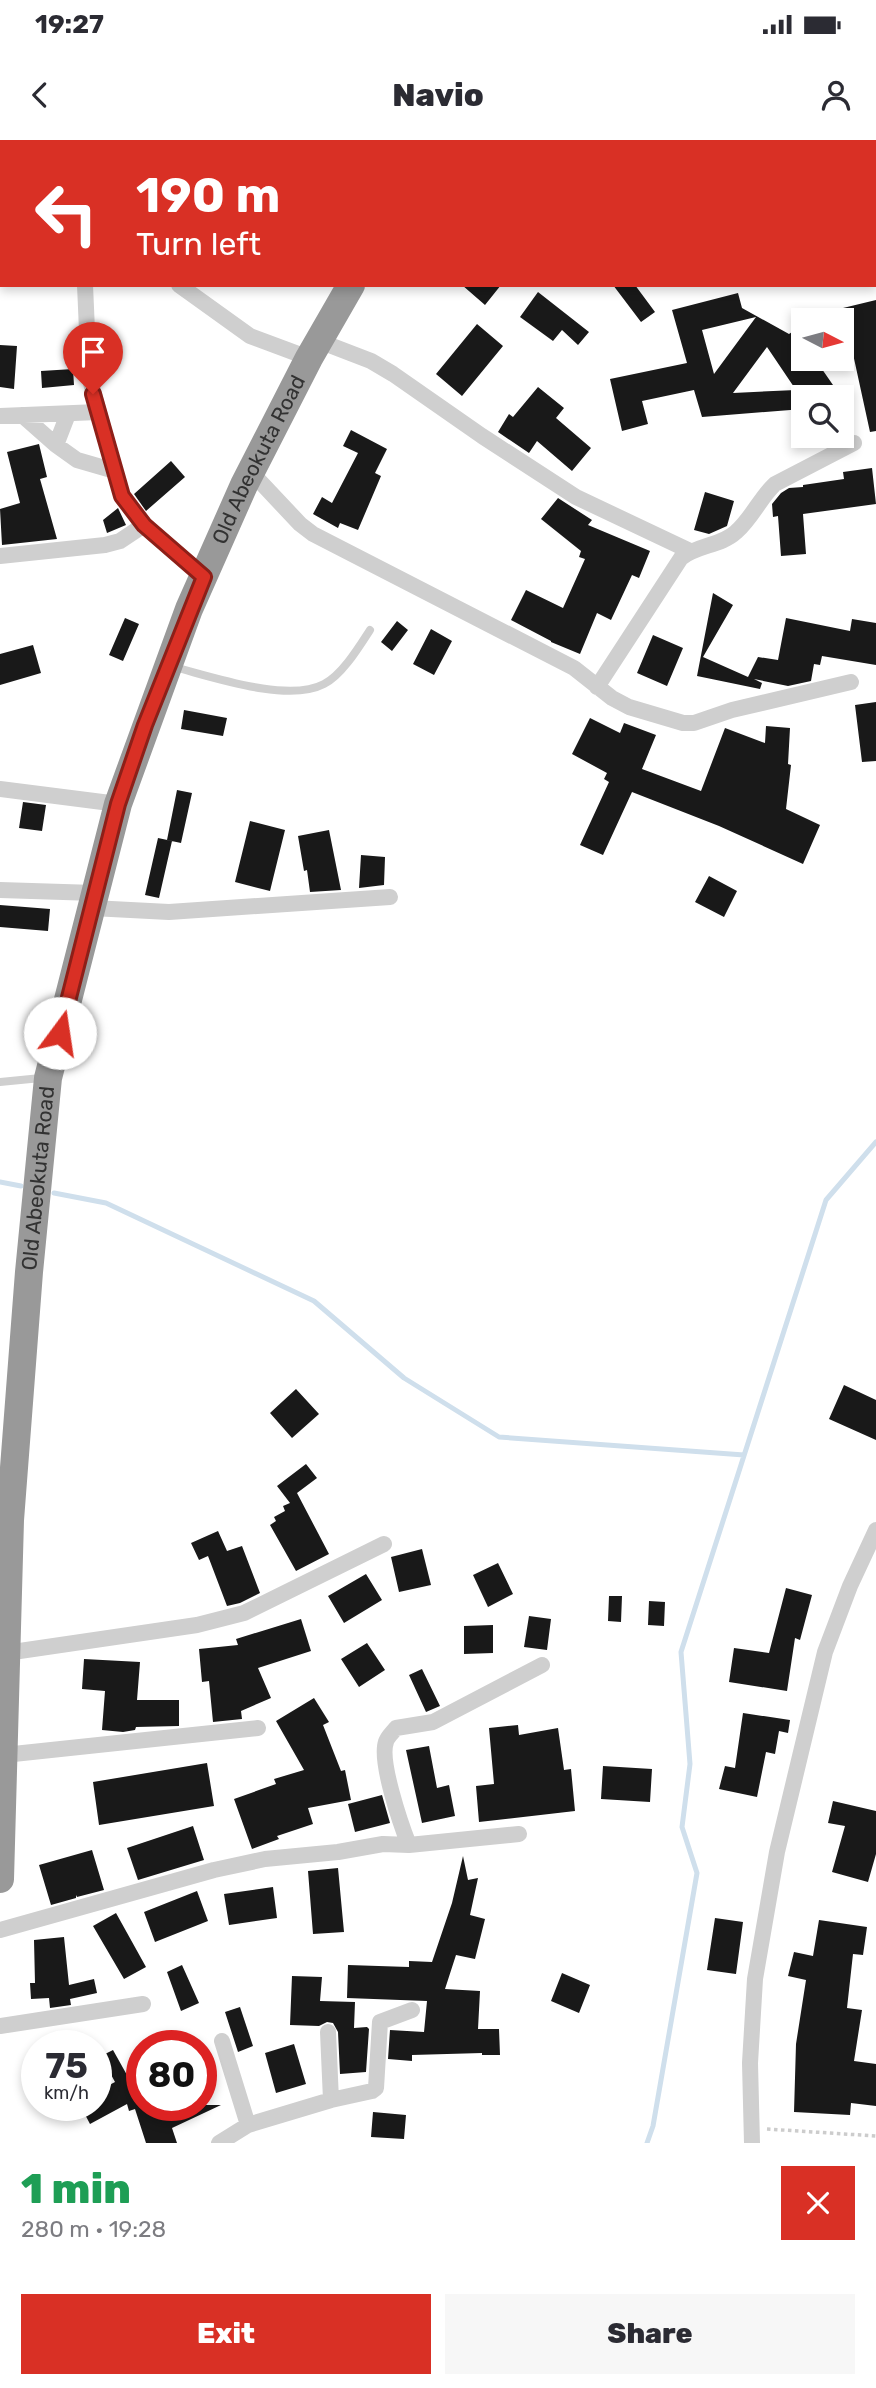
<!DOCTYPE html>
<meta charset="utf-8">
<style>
body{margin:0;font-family:Rubik,sans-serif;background:#f7f7f7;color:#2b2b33;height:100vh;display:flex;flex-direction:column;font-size:26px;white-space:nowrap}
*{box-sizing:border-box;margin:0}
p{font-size:23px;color:#7c7c81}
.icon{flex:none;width:38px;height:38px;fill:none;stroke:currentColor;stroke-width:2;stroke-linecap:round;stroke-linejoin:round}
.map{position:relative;height:2003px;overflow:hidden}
.details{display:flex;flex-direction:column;background:#fff;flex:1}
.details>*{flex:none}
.hud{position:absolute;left:0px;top:0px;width:877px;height:147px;box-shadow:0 4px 10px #0003;background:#d93025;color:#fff;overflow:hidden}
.needle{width:46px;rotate:96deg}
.controls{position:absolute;left:791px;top:168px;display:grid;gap:14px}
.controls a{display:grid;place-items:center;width:63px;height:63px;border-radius:0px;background:#fff;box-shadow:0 4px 10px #0003;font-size:35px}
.speed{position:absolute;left:21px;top:1890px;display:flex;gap:14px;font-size:35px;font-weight:700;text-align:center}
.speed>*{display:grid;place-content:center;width:91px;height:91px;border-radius:50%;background:#fff;box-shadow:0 4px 10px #0003;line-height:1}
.speed small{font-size:18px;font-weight:400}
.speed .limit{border:10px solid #d22;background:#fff;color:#111}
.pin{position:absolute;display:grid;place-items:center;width:60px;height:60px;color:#fff;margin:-72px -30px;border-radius:50% 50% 50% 0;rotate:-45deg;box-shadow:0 0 7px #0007}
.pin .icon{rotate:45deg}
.me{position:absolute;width:77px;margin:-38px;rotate:14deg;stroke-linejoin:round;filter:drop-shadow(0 0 5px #0008)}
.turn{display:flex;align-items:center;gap:24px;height:147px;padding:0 21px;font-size:32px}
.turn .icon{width:91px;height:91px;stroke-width:2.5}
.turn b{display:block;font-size:49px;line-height:60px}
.round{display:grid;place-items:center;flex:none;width:74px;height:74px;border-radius:0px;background:#f7f7f7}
.overview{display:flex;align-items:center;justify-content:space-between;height:119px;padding:0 21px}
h1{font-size:42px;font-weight:800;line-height:52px;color:#1e9e55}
.action{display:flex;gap:14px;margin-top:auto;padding:14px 21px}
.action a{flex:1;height:80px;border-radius:0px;background:#d93025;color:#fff;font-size:28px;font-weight:800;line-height:80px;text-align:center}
.action a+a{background:#f7f7f7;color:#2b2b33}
.status{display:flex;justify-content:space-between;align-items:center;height:49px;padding:0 35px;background:#fff;direction:ltr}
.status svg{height:19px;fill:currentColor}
header{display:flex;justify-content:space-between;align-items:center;height:91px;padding:0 21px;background:#fff;font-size:32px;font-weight:800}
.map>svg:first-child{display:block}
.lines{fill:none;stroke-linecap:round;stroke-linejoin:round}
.stream{stroke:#cfdfec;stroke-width:5}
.building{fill:#191919;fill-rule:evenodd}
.path{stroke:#ccc;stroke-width:3.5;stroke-dasharray:3.5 3.5;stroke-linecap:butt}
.lane{stroke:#cfcfcf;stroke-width:8}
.street{stroke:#cfcfcf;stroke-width:16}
.highway{stroke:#999;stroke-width:28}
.route-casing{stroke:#8d1f18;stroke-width:18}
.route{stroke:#d93025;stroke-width:12}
.labels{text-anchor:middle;stroke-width:7;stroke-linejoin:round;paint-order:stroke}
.street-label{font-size:21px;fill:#323232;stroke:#fff}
</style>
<div class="status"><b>19:27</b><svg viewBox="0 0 49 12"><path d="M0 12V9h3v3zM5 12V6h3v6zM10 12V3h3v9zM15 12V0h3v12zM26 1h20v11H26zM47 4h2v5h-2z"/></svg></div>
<header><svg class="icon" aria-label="back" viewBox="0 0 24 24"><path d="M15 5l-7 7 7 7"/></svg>Navio<svg class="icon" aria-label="person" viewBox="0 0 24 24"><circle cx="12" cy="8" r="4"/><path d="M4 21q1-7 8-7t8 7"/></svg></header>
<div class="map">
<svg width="876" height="2003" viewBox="0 0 876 2003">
<rect width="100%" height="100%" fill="#fff"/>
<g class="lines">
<path class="stream" d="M0 1042 21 1046
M54 1053 106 1063 314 1161 404 1238 499 1297 744 1315
M647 2003 653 1986 697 1733 682 1687 690 1624 681 1512 826 1060 876 1002"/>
</g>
<path class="building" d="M462 145H501L485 165Z
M613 145H635L655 172 641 182Z
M538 152 589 192 578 205 562 190 553 201 520 177Z
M738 153 742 168 789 194 795 190 803 201V219H815L833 245 815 257H803V269L702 277 694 250 642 261 648 284 622 291 610 239 687 223 672 170ZM756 177 714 234 702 190ZM767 207 796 250 733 253Z
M876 160V291L870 292 843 168Z
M477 184 503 206 462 256 436 234Z
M0 205 17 206 14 249 0 247Z
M73 229 74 245 42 248 41 231Z
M538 247 564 268 556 278 591 308 572 331 537 301 529 313 498 292 509 274 513 277Z
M351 290 387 309 375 333 381 336 358 390 340 383 338 388 313 374 322 357 332 363 358 313 343 306Z
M39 304 47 337 40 339 57 399 2 405 0 369 20 363 7 312Z
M171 321 185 337 146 371 134 354Z
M872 328 876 364 803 374 806 414 781 416 778 376 773 377 772 364 781 353 789 348 803 347V345L844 339 843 332Z
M705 352 734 361 727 386 709 394 694 390Z
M558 358 592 380 588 385 650 411 639 438 632 435 611 480 597 473 580 514 551 502V501L511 480 526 450 563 468 585 419 579 417 581 411 541 379Z
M118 368 126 385 107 393 103 380Z
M713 453 733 465 703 517 748 537 758 517 778 520 786 478 850 491 852 479 876 483V525L822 516 820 525 814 524 811 541 788 546 754 539 762 543 760 549 697 536Z
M125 478 139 484 123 521 109 515Z
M397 481 408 490 392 511 381 502Z
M431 489 452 501 434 535 413 524Z
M653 495 683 508 667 546 637 533Z
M33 505 41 533 0 545V514Z
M876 562V621L862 622 855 565Z
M184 570 227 578 223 596 181 589Z
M590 578 620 593 624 583 656 595 642 629 701 651 725 588 765 603 766 586 790 588 788 624 791 625 786 669 820 685 803 724 719 686 632 652 603 715 580 705 609 642 604 639 607 633 572 614Z
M177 650 192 653 181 703 167 700Z
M23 662 46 665 42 691 19 688Z
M250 681 285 690 270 751 235 742Z
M329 690 341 750 310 752 307 730 304 731 298 696Z
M158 698 172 701 159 758 145 755Z
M361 715 385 717 384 745 359 748Z
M709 736 737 751 724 777 695 762Z
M0 765 50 769 48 791 0 787Z
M844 1245 876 1260V1300L829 1279Z
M296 1249 319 1274 292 1298 270 1273Z
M306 1324 317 1338 297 1353 329 1414 296 1431 270 1385 276 1381 274 1377 285 1371 283 1366 290 1363 277 1346Z
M218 1391 227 1411 242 1406 260 1453 240 1463 227 1466 208 1416 199 1420 191 1403Z
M422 1409 431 1445 399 1452 391 1417Z
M498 1423 513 1454 488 1467 473 1435Z
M366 1434 382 1460 344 1483 328 1456Z
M786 1448 812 1455 800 1500 795 1498 787 1551 729 1542 734 1508 769 1513Z
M609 1456H622L621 1482 608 1481Z
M649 1461 665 1462 664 1486 648 1485Z
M529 1476 551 1479 547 1510 524 1507Z
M301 1479 311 1511 258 1528 271 1558 241 1571 242 1579 213 1582 209 1541 202 1542 199 1509 238 1505 236 1499Z
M493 1485V1513L464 1514V1486Z
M367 1503 385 1530 359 1547 341 1519Z
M84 1519 140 1522 137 1560H179V1586L136 1587 135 1590 123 1592 102 1590 105 1551 82 1549Z
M422 1529 440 1566 426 1572 409 1535Z
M314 1558 329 1582 323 1585 341 1631 345 1630 351 1660 308 1668 313 1684 277 1696 279 1699 252 1709 234 1659 276 1644 274 1639 304 1630 276 1581Z
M743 1573 790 1580 788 1593 779 1591 775 1614 766 1612 757 1657 719 1649 725 1626 735 1628Z
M518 1585 519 1595 558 1588 564 1630 571 1629 575 1671 479 1682 476 1646 494 1644 489 1588Z
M429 1606 437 1648 449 1645 455 1676 422 1683 406 1610Z
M207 1623 214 1666 99 1685 93 1642Z
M603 1626 652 1629 650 1662 601 1659Z
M382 1655 390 1683 355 1692 348 1664Z
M833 1661 876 1671V1714L868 1742 832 1732 845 1686 828 1683Z
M193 1686 204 1720 138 1740 127 1708Z
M92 1710 104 1750 77 1757 76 1755V1758L51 1765 39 1725Z
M463 1716 468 1740 478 1738 470 1775 485 1779 475 1819 456 1815 445 1849 480 1851 478 1889H499L500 1915H482V1913L412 1915V1921L388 1919 390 1890 424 1892 427 1861 347 1858 348 1825 409 1827V1821L432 1822 452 1763Z
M338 1728 344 1792 313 1794 308 1731Z
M273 1747 277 1778 229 1785 224 1754Z
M197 1751 208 1781 155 1802 144 1772Z
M116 1773 146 1827 124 1839 93 1786Z
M715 1778 743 1782 736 1834 707 1830Z
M819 1780 867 1787 863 1815 853 1814 847 1868 862 1870 854 1921 876 1924V1966L851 1963 850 1975 794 1972 796 1904 806 1840 788 1836 794 1812 813 1816Z
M64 1797 69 1845 94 1839 97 1853 70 1859 71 1865 50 1868 49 1858 31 1859 30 1843H35L34 1800Z
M182 1825 199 1863 181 1871 167 1832Z
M562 1833 590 1845 579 1873 551 1861Z
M292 1836 322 1837 320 1861 355 1862 354 1888 367 1887 369 1889 366 1932 340 1934 338 1892 333 1883 327 1882 319 1886 290 1885Z
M240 1867 253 1906 238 1912 225 1872Z
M294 1904 306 1944 276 1953 265 1913Z
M113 1910 132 1944 142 1941V1965H221L172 1988 177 2003H146L135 1969 129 1971 127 1964 90 1984 80 1965H96V1952L115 1942 101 1916Z
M373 1972 406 1975 404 1999 371 1997Z"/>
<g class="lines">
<path class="path" d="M767 1989 876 1996"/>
<path class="lane" d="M174 527C213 537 288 563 324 544 342 535 359 507 370 490
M0 942 41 938"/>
<path class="street" d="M623 0V2
M0 73H2
M85 145 89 236 122 356 144 385 204 437
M179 145 250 196 309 218
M319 201 371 221 393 234 482 296 576 357 690 411
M22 275 56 305 77 320 115 331
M0 276 98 272
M56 305 68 274
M251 332 300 384 313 394 574 528 612 558 629 567 683 583H694L732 570 851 542
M0 416 105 405 120 401 144 385
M597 547 681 418C697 405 721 406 736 392 752 378 760 358 775 344L854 303
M0 649 118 664
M0 750 95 753
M92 768 169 772 390 757
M6 1513 197 1485 244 1473 384 1404
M4 1615 258 1588
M409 1705C401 1685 379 1621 386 1602 387 1597 393 1592 396 1588L433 1582 542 1525
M0 1790 214 1730 265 1719 338 1712 383 1704 409 1705 519 1694
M0 1886 143 1864
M222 1901 248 1985
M331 1960 372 1951 376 1948 380 1882 412 1870
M219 2003 248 1985 331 1960 328 1892
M752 2003 750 1923 755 1839 777 1712 825 1512 850 1446 876 1390"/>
<g class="highway">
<path d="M442 2 443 0"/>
<path id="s1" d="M0 1739 10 1380 29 1132 48 938 118 664 189 469 244 345 309 218 351 145"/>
</g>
</g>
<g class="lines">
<defs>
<path id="route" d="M60 893 118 664 145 585 204 437 144 385 122 356 93 254"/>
</defs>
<use href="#route" class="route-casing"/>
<use href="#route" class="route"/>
</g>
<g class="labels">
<g class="street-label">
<text dy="7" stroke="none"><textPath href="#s1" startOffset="1458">Old Abeokuta Road</textPath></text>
<text dy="7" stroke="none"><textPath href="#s1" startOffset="702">Old Abeokuta Road</textPath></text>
</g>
</g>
</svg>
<div class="controls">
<a><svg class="needle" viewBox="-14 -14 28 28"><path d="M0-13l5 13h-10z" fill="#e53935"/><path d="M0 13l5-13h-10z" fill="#7c7c81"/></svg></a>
<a><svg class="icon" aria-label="search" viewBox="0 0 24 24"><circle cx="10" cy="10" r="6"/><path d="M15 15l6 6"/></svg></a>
</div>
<div class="speed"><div>75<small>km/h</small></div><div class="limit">80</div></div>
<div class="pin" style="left:93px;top:254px;background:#d93025"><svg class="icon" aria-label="arrive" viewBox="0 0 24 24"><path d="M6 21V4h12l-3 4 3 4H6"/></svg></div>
<svg class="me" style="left:60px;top:893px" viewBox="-20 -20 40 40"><circle r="19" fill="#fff"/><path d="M0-13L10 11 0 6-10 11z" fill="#d93025"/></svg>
<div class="hud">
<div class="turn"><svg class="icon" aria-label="left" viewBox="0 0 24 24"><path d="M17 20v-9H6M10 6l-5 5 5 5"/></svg><div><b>190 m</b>Turn left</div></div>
</div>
</div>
<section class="details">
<div class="overview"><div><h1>1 min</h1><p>280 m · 19:28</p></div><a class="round" style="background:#d93025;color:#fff"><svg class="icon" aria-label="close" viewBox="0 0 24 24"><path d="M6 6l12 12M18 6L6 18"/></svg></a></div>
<div class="action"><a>Exit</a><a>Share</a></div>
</section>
